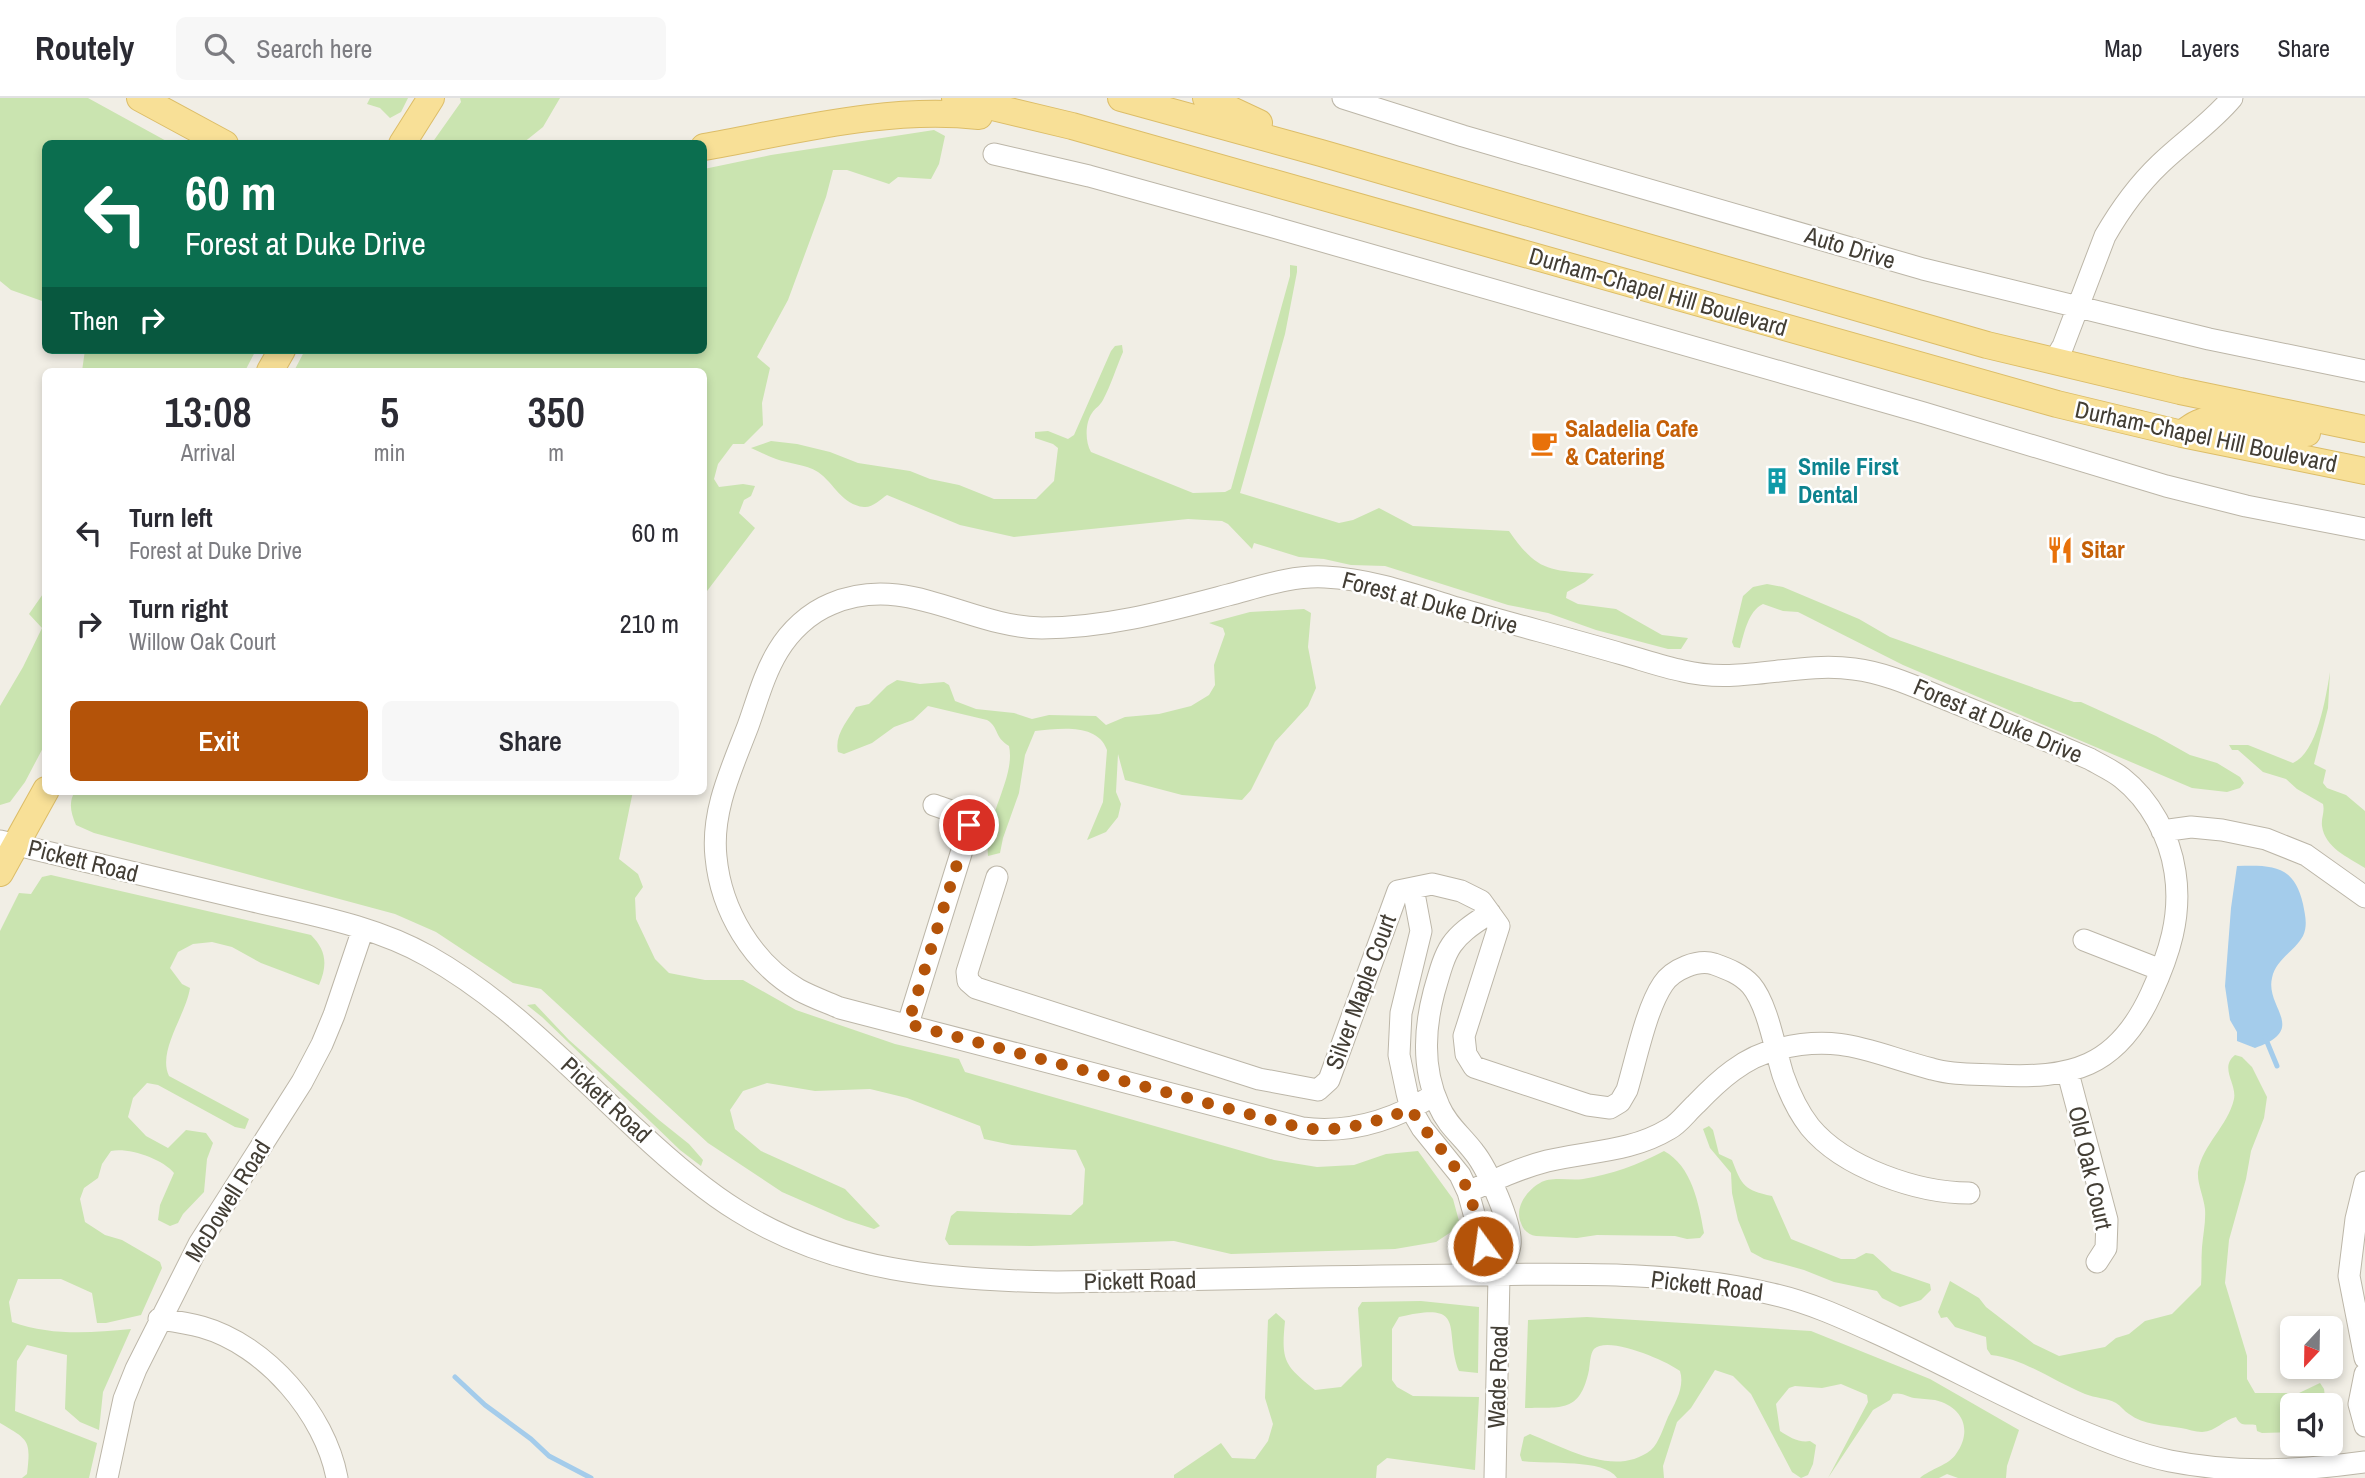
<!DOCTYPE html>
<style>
body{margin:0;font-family:"Archivo Narrow",sans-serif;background:#f7f7f7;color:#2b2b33;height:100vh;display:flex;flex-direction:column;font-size:26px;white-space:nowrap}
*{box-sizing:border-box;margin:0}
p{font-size:23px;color:#7c7c81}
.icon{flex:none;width:38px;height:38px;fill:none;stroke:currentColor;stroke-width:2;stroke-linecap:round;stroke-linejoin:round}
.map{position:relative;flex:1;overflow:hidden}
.drawer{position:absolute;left:42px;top:270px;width:665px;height:427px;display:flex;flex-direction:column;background:#fff;border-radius:10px;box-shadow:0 4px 10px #0003}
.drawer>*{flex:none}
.banner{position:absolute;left:42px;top:42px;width:665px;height:214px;border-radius:10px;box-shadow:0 4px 10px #0003;background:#0b6e4f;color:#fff;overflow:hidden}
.needle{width:46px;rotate:202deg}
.controls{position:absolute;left:2280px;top:1218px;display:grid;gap:14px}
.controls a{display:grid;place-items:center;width:63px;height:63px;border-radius:10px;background:#fff;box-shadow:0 4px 10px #0003;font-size:35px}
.pin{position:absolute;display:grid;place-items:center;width:60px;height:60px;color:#fff;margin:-30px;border:4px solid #fff;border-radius:50%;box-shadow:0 2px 7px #0007}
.me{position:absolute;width:77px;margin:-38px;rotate:346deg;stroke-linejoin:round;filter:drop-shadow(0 0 5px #0008)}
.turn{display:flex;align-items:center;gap:24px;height:147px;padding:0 28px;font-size:32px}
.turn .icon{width:91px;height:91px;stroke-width:2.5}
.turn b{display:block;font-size:49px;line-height:60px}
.then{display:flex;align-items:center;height:66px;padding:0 28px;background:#0003;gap:14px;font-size:26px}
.eta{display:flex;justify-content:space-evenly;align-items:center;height:119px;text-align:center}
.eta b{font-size:42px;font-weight:600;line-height:49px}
.action{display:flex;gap:14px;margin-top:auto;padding:14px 28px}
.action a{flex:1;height:80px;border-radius:10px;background:#b45309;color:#fff;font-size:28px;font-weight:600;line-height:80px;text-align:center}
.action a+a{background:#f7f7f7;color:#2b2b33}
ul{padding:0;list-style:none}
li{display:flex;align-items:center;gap:21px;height:91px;padding:0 28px}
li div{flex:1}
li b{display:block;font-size:26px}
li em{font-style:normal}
header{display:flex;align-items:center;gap:42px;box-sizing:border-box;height:98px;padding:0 35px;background:#fff;border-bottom:2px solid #e1e1e2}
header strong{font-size:33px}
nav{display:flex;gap:38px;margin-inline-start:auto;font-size:24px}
.search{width:490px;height:63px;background:#f7f7f7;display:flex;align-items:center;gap:18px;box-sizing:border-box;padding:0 24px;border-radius:10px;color:#7c7c81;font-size:26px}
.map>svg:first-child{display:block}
.green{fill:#cae4b0}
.water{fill:#a4cceb}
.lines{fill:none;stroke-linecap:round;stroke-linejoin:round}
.stream{stroke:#a4cceb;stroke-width:5}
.minor-casing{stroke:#bcb6a8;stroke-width:23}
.major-casing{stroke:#dcbd68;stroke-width:28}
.minor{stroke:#fff;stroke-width:21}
.major{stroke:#f8e097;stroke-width:26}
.route{stroke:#b45309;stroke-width:12;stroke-dasharray:0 21.6}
.labels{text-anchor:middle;stroke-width:5;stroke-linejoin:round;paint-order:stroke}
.street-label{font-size:24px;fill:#433e35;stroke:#fff}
.food-label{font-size:24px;font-weight:bold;fill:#c56008;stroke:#fff;text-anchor:start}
.culture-label{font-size:24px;font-weight:bold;fill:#0d838f;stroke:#fff;text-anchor:start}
</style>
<header>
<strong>Routely</strong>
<div class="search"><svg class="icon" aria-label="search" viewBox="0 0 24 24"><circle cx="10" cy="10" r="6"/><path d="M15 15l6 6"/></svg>Search here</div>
<nav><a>Map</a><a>Layers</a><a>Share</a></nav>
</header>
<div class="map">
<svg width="2365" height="1380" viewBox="0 0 2365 1380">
<rect width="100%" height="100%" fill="#f1eee5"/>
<path class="green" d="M0 0H88L170 45 46 46 45 204 11 192 0 183Z
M370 0H408L401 14 390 20 380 10 367 6Z
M460 0H560L543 29 523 45H432L461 4Z
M934 32 945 38 939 66 931 81 898 79 889 86 847 72H833L826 99 788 202 757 259 770 270 762 305 763 327 744 346H733L718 366 714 381 719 389 743 386 755 388 751 398 744 402 739 415 755 430 704 497V273H294L305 252H704V71L771 57Z
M1290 167 1297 168V174L1285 236 1240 395 1339 425 1353 422 1379 410 1413 428 1509 433C1537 473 1547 472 1594 476L1585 484 1567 494 1566 500 1578 506 1616 511 1662 537 1688 540 1681 551H1668L1596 532 1548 515 1508 507 1385 468 1351 467 1324 461 1299 459 1254 445 1252 451 1228 426 1222 423 1188 421 1014 439 960 427 887 397C881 401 872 410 864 409 842 407 834 385 818 374 805 366 790 366 776 361 768 358 760 354 751 350L771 343 797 346 830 354 858 365 910 373 930 381 959 387 994 401H1036L1054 383 1058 350 1053 346 1035 340V334L1048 333 1068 341 1074 337 1111 253 1115 248 1122 247 1123 254C1116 270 1111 287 1103 302 1100 308 1095 310 1092 315 1085 325 1085 344 1091 354L1193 395 1225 394 1231 391 1290 178Z
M85 252H256L245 273H82Z
M1767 486 1783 489 1859 521 1890 539 2074 604H2081L2156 638 2190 657 2217 665 2240 679 2244 685 2240 690 2227 694 2192 690 1903 567 1798 514 1783 513 1763 506C1748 513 1744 536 1740 550L1734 549 1732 544 1743 498 1753 489Z
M45 493V646L25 684 10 704 0 707V608L23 569 42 530 29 516Z
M1304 511 1311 515 1308 549 1316 590 1308 608 1275 644 1251 692 1242 702 1182 697 1125 682 1118 656 1116 694 1121 706 1118 719 1106 734 1087 742 1103 704 1107 652C1097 624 1058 631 1035 633L1025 657 1019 695 1003 740 1000 755 988 758C984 719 1016 680 1009 648 994 639 999 629 987 622L928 608 913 622 894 629 872 645 844 656 838 654C834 637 848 622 856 609L869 606 887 588 897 582 920 586 944 584 949 587 955 603 976 611 1014 615 1032 621 1049 617 1096 618 1106 627 1125 619 1159 616 1191 608 1209 597 1215 587 1214 567 1225 536 1223 530 1209 525 1250 514Z
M2330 574 2328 610 2314 666 2326 672 2323 685 2327 690 2346 697 2365 713V770C2348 759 2325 750 2322 728 2321 720 2325 714 2323 706L2297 691 2286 681 2263 674 2238 652H2232L2229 647H2248L2293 665C2317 655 2326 599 2330 574Z
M75 693H633L619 761 638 776 643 789 635 800 636 821 655 861 669 875 705 882H743L796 912 895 946 959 961 965 974 1274 1062 1317 1069 1354 1067 1386 1056 1418 1053 1453 1101 1459 1123 1454 1132 1436 1144 1395 1151 1231 1156 1174 1143 1031 1148 949 1147 945 1141 951 1118 957 1113 1071 1117 1083 1106 1085 1071 1076 1052 1012 1047 984 1041 980 1028 907 1000 870 991 815 993 767 985 743 993 730 1012 735 1031 761 1053 845 1091 880 1128 874 1131 846 1122 782 1094 708 1045 541 891 513 885 436 834 395 816 94 735 76 727C71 715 68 705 75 693Z
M51 777 311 837C326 852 328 866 319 887L261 865 232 849 212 844 193 846 178 854 170 870 182 886 190 890C186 917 157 953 169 978L249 1021 245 1031 235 1029 158 987 147 985 133 1000 128 1019 146 1038 168 1050 186 1032 206 1035 213 1045 207 1061 204 1094 183 1116 178 1125 170 1128 158 1122 160 1107 174 1075C163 1061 128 1049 111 1053L102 1066 98 1080 84 1090 80 1101 85 1124 105 1137 122 1142 160 1164 162 1170 141 1217 106 1225H97L92 1195 61 1181H18L9 1204 12 1224C52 1238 90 1235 131 1231L103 1294 99 1332 80 1324 65 1311 67 1257 27 1247 17 1263 15 1313 97 1345 89 1380H22L27 1376C31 1342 29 1342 0 1325V833L19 795 31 796 42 779Z
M535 906 569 942 659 1022 689 1046 703 1062 701 1068 680 1052 542 919 527 907Z
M2235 957 2242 959 2252 969 2267 999 2264 1020 2251 1053 2246 1081 2229 1142 2225 1185 2247 1258V1281L2255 1295H2299L2320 1285 2324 1291 2326 1307H2292V1334L2262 1335 2257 1333 2256 1327C2246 1325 2241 1330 2236 1319 2223 1322 2217 1333 2202 1334 2195 1334 2188 1331 2181 1330 2163 1327 2144 1327 2129 1316 2124 1313 2121 1308 2116 1305 2107 1300 2095 1300 2085 1296 2053 1283 2025 1261 1991 1257L1987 1251 1986 1239 1955 1229 1947 1219 1941 1220 1938 1214 1950 1183 1979 1200 1986 1209 2034 1246 2059 1258 2105 1249 2116 1240 2129 1236 2145 1223 2172 1216 2201 1187C2202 1175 2201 1162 2202 1149 2203 1137 2206 1123 2205 1111 2204 1100 2197 1085 2198 1074 2202 1047 2228 1028 2234 1001 2237 985 2219 970 2235 957Z
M1709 1028 1713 1032 1719 1056 1732 1062C1742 1088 1744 1092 1772 1098L1791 1141 1841 1161H1855L1866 1155 1873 1156 1892 1173 1930 1186 1931 1192 1921 1202 1900 1209 1882 1200 1877 1193 1834 1184 1804 1172 1764 1161 1751 1154 1738 1122 1732 1095 1731 1075 1710 1050 1703 1031Z
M1664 1053C1692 1068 1699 1106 1704 1135L1700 1140 1687 1141 1675 1138 1597 1137 1577 1140 1536 1138C1529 1137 1523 1132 1521 1125 1514 1110 1527 1092 1540 1085 1551 1078 1570 1083 1583 1081 1612 1076 1638 1067 1664 1053Z
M1421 1203 1479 1209 1478 1275 1459 1273C1443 1232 1469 1202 1399 1219L1392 1231V1282L1397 1289 1413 1298 1479 1299 1475 1372 1387 1360 1377 1368 1376 1380H1174V1377L1221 1345 1232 1360 1255 1361 1268 1343 1273 1326 1265 1300 1268 1222 1276 1215 1285 1223C1281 1263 1284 1267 1315 1292L1341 1289 1362 1268 1358 1210 1362 1204Z
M1587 1219 1811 1233 1930 1281 2019 1332 2007 1368 2006 1380H1958L1947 1376 1939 1380H1920C1930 1371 1949 1367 1956 1356 1973 1332 1963 1309 1935 1302 1928 1301 1921 1301 1914 1300 1906 1298 1901 1294 1893 1296L1890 1302 1873 1312 1828 1380 1868 1304 1867 1297 1841 1286 1822 1290 1795 1288 1789 1290 1776 1306 1780 1333C1789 1339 1799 1345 1810 1343L1816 1347 1813 1366 1808 1377 1801 1380 1792 1374 1751 1296 1733 1278 1715 1272 1691 1310 1677 1324 1663 1368 1664 1380H1617C1604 1360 1544 1367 1522 1363L1520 1357 1524 1339 1530 1336C1566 1350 1615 1380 1651 1352 1659 1345 1664 1328 1668 1319 1675 1305 1685 1289 1680 1273 1667 1263 1608 1237 1594 1251 1590 1256 1590 1266 1589 1272 1580 1315 1562 1309 1525 1310L1528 1222Z"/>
<path class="water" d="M2237 768C2273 767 2294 767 2303 806 2305 817 2308 827 2303 838 2294 854 2276 861 2272 880 2265 910 2309 931 2255 950L2237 943V934L2230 922 2225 888 2231 810Z"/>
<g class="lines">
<path class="stream" d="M2265 939 2277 968
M455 1279 485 1307 531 1341 549 1358 591 1380"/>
<defs>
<path id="minor" d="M1343 0 1463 38 1923 171 2209 241 2365 273
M994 56 1089 78 1273 129 1924 315 2166 388 2246 408 2365 431
M2054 263 2063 248 2105 138C2120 112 2138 87 2160 66 2184 43 2211 25 2232 0
M2162 733 2191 729 2222 732 2266 741 2306 757 2365 799
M0 743C84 763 169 783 253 803 312 817 375 828 428 858 508 903 570 970 637 1032 668 1061 702 1091 738 1113 835 1174 946 1182 1057 1184 1193 1182 1328 1178 1463 1177 1565 1176 1672 1172 1772 1196 1808 1204 1841 1219 1874 1234 1941 1264 2006 1301 2074 1330 2105 1343 2137 1356 2170 1363 2235 1376 2300 1373 2365 1364
M997 779 967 874 968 883 976 890 1259 981 1318 992 1329 982 1398 793 1432 786 1461 793 1481 803 1499 828 1464 938 1466 956 1474 969 1588 1007 1610 1010 1620 1004 1627 992C1636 962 1646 911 1663 886 1673 871 1698 861 1714 866 1728 871 1741 876 1751 887 1768 907 1775 952 1783 977 1789 994 1799 1015 1810 1029 1844 1070 1918 1095 1969 1095
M1413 790 1421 833 1401 915 1399 957 1407 995 1411 1011 1422 1030 1460 1077 1468 1094 1483 1148 1499 1177
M1490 815C1449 841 1447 848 1434 894 1424 932 1422 971 1439 1008 1447 1027 1462 1038 1474 1054 1487 1070 1513 1127 1510 1147 1509 1157 1503 1168 1499 1177L1495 1380
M2084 842 2161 872
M908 926 968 733C969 716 947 712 934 707
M2068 975 2107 1122 2106 1150 2097 1164
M1434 997C1394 1022 1349 1036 1302 1030L840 910C826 904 812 899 799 892 752 865 721 812 716 759 711 713 732 670 748 628 757 603 764 576 778 553 790 533 809 515 831 506 906 474 968 529 1042 530 1106 530 1167 513 1228 497 1259 489 1293 477 1325 479 1370 481 1415 497 1457 510 1512 526 1567 540 1622 556 1643 562 1663 569 1683 573 1740 587 1797 563 1854 571 1887 575 1918 590 1948 602 1995 621 2043 641 2090 661 2100 667 2112 672 2122 680 2150 702 2170 739 2175 774 2182 818 2169 857 2151 896 2117 970 2071 981 1995 977 1975 976 1953 977 1932 971 1873 956 1842 935 1778 951 1744 959 1719 982 1696 1006 1687 1014 1679 1026 1669 1031 1631 1054 1589 1053 1547 1063 1520 1070 1494 1082 1468 1094
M2365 1084 2356 1121 2349 1178 2365 1260
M159 1221C173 1223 188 1225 202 1229 266 1247 325 1316 337 1380
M2365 1276 2359 1306 2365 1328
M107 1380 124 1301 136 1271 199 1146 302 984 322 946 334 917 363 831"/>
<path id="major" d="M140 0 225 46
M955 0 1072 28 2057 306 2182 336 2365 373
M1121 0 1321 55 1987 247 2180 293 2365 331
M1206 0 1259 25
M402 46 431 0
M704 49C794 33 887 8 979 18
M270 273 282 252
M2182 336C2194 326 2202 322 2218 321L2307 335
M0 775 46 692"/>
</defs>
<use href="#minor" class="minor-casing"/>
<use href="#major" class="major-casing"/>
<use href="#minor" class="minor"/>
<use href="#major" class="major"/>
</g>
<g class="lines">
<path class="route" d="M969 727 908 926 1302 1030C1341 1035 1375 1024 1411 1011 1425 1036 1447 1054 1461 1079 1473 1099 1477 1125 1483 1148"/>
</g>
<defs>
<symbol id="cafe-bare" viewBox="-9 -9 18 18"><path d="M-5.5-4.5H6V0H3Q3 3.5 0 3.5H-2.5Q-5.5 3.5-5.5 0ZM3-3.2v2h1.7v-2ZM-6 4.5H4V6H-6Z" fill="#e8710a" stroke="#fff" stroke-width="2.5" paint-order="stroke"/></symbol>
<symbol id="building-bare" viewBox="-9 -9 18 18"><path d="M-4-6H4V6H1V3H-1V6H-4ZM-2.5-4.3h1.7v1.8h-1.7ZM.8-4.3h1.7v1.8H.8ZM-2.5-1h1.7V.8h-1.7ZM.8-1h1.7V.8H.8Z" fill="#0f9aa8" stroke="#fff" stroke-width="2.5" paint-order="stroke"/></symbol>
<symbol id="restaurant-bare" viewBox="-9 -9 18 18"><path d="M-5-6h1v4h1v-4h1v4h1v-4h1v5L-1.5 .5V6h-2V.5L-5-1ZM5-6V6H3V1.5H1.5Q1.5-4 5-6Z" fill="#e8710a" stroke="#fff" stroke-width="2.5" paint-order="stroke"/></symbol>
</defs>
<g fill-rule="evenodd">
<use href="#cafe-bare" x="1525" y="326" width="38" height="38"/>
<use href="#building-bare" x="1758" y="364" width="38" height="38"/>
<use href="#restaurant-bare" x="2041" y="433" width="38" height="38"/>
</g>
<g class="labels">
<g class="street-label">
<text transform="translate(1850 150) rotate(17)" y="8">Auto Drive</text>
<text transform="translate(1658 194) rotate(16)" y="8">Durham-Chapel Hill Boulevard</text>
<text transform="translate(2206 339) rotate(12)" y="8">Durham-Chapel Hill Boulevard</text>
<text transform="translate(1430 505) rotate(15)" y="8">Forest at Duke Drive</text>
<text transform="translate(1998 623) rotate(23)" y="8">Forest at Duke Drive</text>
<text transform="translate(83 763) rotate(14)" y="8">Pickett Road</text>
<text transform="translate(1361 894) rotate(-70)" y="8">Silver Maple Court</text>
<text transform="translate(606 1002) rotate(43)" y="8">Pickett Road</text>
<text transform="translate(2090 1070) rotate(77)" y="8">Old Oak Court</text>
<text transform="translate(228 1103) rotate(-58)" y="8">McDowell Road</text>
<text transform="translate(1140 1183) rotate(-1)" y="8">Pickett Road</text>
<text transform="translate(1707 1188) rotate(7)" y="8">Pickett Road</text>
<text transform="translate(1498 1279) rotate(-88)" y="8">Wade Road</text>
</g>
<g class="food-label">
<text x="1565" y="339">Saladelia Cafe<tspan x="1565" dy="28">&amp; Catering</tspan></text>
<text x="2081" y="460">Sitar</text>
</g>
<g class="culture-label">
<text x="1798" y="377">Smile First<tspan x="1798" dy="28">Dental</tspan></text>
</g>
</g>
</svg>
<div class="controls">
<a><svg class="needle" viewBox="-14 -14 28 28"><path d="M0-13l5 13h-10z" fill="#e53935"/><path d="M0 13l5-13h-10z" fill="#7c7c81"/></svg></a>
<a><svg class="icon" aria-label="sound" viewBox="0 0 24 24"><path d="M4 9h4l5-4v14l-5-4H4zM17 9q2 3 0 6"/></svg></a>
</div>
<div class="pin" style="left:969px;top:727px;background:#d93025"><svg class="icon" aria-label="arrive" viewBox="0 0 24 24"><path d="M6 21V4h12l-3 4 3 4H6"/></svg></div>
<svg class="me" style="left:1483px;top:1148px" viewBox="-20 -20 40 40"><circle r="17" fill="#b45309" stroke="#fff" stroke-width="3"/><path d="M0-11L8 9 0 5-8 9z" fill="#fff"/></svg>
<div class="banner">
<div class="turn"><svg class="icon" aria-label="left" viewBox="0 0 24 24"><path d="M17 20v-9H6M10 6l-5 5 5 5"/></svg><div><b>60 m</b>Forest at Duke Drive</div></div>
<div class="then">Then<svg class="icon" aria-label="right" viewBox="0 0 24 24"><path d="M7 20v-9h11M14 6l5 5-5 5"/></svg></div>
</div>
<section class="drawer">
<div class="eta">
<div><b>13:08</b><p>Arrival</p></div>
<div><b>5</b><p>min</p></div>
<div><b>350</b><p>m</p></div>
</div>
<ul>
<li><svg class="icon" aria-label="left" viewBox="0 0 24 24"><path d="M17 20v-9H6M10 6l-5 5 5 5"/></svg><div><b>Turn left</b><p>Forest at Duke Drive</p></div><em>60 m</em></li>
<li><svg class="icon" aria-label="right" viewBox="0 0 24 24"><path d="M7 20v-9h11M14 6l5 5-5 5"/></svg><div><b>Turn right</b><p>Willow Oak Court</p></div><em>210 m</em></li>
</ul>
<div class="action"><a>Exit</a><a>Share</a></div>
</section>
</div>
